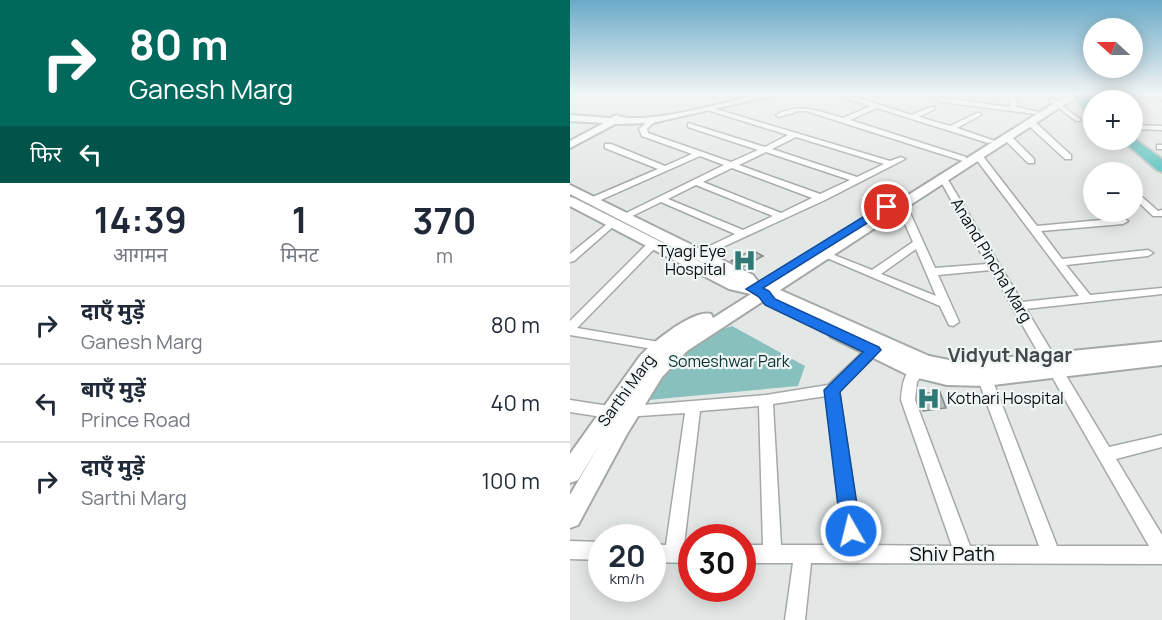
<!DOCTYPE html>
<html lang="hi">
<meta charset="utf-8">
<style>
body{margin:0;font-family:Manrope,"Noto Sans Devanagari",sans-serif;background:#f2f2f3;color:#1f2937;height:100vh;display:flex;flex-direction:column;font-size:22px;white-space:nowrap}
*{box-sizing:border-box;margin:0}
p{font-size:20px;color:#747a83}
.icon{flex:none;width:33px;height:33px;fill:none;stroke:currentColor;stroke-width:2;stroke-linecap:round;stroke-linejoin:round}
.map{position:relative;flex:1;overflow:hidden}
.panel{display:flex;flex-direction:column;background:#fff;width:570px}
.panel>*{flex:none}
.banner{background:#00695c;color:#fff;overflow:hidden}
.needle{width:39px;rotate:291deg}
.controls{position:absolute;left:513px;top:18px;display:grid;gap:12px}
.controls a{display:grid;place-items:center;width:60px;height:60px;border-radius:50%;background:#fff;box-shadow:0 3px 15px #0003;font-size:30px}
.speed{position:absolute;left:18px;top:524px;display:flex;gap:12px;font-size:30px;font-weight:700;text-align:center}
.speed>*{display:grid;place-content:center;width:78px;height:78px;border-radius:50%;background:#fff;box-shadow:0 3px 15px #0003;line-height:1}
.speed small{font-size:15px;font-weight:400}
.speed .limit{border:9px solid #d22;background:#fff;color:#111}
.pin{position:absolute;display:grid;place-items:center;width:51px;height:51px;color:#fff;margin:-26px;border:3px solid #fff;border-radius:50%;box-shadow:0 2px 6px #0007}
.me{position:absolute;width:66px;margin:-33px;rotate:352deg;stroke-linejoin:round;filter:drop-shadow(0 0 4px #0008)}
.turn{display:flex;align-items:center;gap:21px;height:126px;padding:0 30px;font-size:27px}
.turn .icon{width:78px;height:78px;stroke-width:2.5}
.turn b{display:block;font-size:42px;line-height:51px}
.then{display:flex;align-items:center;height:57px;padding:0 30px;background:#0003;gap:12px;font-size:22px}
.eta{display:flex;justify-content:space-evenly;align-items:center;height:102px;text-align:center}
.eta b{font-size:36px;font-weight:700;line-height:42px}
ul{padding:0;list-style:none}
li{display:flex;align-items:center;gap:18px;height:78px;padding:0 30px;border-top:2px solid #e0e1e3}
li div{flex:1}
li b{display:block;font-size:22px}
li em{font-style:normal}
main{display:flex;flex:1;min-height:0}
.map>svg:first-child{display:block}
.green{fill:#88c0bd}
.building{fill:#b8bdbd;stroke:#848989;stroke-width:1.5}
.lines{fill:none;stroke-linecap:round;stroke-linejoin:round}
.street-casing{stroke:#a4a9a8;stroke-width:3}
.secondary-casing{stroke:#a4a9a8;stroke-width:4}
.highway-casing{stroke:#c4c5c5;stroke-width:4}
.street{fill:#fff;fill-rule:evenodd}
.secondary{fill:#fff;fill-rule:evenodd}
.highway{fill:#5ac3bf;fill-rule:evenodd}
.route{fill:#1a73e8;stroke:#114b97;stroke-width:1.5}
.labels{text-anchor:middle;stroke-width:4.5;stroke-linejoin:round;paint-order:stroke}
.poi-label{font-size:16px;fill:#0a0c0c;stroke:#f0f5f5;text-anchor:end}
.street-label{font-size:16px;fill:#0a0c0c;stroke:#f0f5f5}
.park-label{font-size:16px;fill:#0a3230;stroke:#f0f5f5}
.quarter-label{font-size:20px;font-weight:bold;fill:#444848;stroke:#f0f5f5}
.near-street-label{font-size:20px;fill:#0a0c0c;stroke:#f0f5f5}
</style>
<main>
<section class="panel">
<div class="banner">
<div class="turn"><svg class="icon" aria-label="right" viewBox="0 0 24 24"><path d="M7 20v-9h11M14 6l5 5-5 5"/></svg><div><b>80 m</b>Ganesh Marg</div></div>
<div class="then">फिर<svg class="icon" aria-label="left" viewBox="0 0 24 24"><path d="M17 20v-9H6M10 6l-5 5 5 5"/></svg></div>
</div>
<div class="eta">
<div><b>14:39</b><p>आगमन</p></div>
<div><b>1</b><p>मिनट</p></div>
<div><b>370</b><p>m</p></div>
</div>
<ul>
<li><svg class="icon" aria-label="right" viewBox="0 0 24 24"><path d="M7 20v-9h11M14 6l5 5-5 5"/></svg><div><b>दाएँ मुड़ें</b><p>Ganesh Marg</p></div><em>80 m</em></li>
<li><svg class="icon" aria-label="left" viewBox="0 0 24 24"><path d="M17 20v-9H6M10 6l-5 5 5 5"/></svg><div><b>बाएँ मुड़ें</b><p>Prince Road</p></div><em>40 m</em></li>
<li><svg class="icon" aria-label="right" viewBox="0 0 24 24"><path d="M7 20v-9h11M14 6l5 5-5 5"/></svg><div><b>दाएँ मुड़ें</b><p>Sarthi Marg</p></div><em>100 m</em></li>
</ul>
</section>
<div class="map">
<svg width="592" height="620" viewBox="0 0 592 620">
<rect width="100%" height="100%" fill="#e3e8e7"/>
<path class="green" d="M162 326 235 366 228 386 78 400C85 390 91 377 99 368 115 351 139 333 162 326Z"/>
<path class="building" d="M182 250 193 256 173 267 161 261Z
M370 392 376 408 353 411 348 394Z"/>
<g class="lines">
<defs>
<path id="street" d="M264 94H275L342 115 361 107H365V109L349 117 380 126 407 113H411V115L387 128 425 141 418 143 307 108 280 120 396 157V161H393L236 111H229L209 117 206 115C229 102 249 111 273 118L301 106Z
M365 94H371L370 96 373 98 439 107 442 94H448L446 107 469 112 466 114 371 102 364 98Z
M583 94H591L592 100Z
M483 99 510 119V121H506L481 102 480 101Z
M139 107 320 161 331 157 335 159 255 200 131 257 126 254 127 252 165 234 91 202 56 219 53 220 48 217 154 165 130 156 24 203H18V199L88 169 35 148V144H41L95 166 122 154 72 136 69 129 80 119 86 120 77 129 78 133 161 162 188 150 118 127V123L195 147 218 135 137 110 136 109ZM226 137 314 164 287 177 202 149ZM196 152 280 180 250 194 169 165ZM162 168 242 198 211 213 133 182ZM126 185 203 216 173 230 98 199Z
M458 121H464L501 155V159H495L458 125Z
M562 125 592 126V130L564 129Z
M435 136H441L464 159V163H458L435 140Z
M587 145H592V149H587Z
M406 155H412L467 226 553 218 558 221 553 224 471 231 492 259 578 250 583 253 578 256 496 265 520 295 592 288V294L456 309 539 447 592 435V447L546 459 592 535V564L241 563 235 620H215L223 563H172V545H193L189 406 130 411 114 545H122V563L82 562V544L96 545 115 413 39 418 0 412V400L39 406H61L196 395 258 385 298 347H308L310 350 308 353 269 391 292 545 382 546 331 400C332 388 334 362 352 368L354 371 347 382 345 400 400 546H469L408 379 410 375H420L422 379 487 546H579L421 270 368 275 389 322 383 326 379 325 370 306 250 255 255 252 259 253 302 270 343 242 327 206 332 203 337 206 365 268 417 264 370 180 374 177 378 180 452 302 509 296 406 159ZM346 249 366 296 311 274ZM256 396 274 545H211L203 404Z
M562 188 588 211 592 210V216H583L562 196Z
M42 220 45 221V225L4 261 0 262V254Z
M83 241 88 244 87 246 7 328 89 342 94 343 95 346 94 349 89 350 0 335V321L79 242Z
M0 541 32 542V560L0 559Z"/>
<path id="secondary" d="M191 94H209L82 123 45 124 0 148V141L34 123 0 121V115L41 118 46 115C72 127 159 101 191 94Z
M503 94H518L492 106 210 290 359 356 379 360H411L592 342V365L415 386 377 385 340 376 261 337 258 333 261 329 266 328 206 299 198 298 117 351 92 377 57 434 8 525 0 528V495L31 442 8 480 0 483V454L70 356C82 343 123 309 141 314L143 318 181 294 159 289 0 206V197L4 198 172 283 0 194V185L183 275 192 287 486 102Z"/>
<path id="highway" d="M500 94H513L524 103V114L519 113Z
M562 137 592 159V172L587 170 552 140H562Z"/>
</defs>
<use href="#street" class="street-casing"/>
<use href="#secondary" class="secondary-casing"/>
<use href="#highway" class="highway-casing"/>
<use href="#street" class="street"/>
<use href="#secondary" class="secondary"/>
<use href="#highway" class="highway"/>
</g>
<linearGradient id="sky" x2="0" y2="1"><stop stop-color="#6aaac8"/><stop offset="0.52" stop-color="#f2f5f4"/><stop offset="1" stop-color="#f2f5f4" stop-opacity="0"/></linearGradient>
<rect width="592" height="181" fill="url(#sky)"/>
<path class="route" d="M314 204H317L323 207 193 288 199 291 205 299 309 347 311 350 270 392 291 531 288 537 281 540 274 537 271 531 254 390 293 352 195 305 189 297 176 289Z"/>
<defs>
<symbol id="hospital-bare" viewBox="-9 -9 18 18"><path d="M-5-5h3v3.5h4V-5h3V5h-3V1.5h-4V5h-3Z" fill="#2f7875" stroke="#f0f5f5" stroke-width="2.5" paint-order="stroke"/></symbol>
</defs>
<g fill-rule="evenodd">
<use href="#hospital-bare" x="158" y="244" width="33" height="33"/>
<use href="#hospital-bare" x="342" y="382" width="33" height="33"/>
</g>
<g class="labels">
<g class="poi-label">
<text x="156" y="257">Tyagi Eye<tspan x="156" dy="18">Hospital</tspan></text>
<text x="377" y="404" text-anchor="start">Kothari Hospital</text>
</g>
<g class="street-label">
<text transform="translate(422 260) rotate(59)" y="6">Anand Pincha Marg</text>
<text transform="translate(56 390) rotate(-54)" y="6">Sarthi Marg</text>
</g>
<g class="park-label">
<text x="159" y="367">Someshwar Park</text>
</g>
<g class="quarter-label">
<text x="440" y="362">Vidyut Nagar</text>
</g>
<g class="near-street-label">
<text x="382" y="561">Shiv Path</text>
</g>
</g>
</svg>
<div class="controls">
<a><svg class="needle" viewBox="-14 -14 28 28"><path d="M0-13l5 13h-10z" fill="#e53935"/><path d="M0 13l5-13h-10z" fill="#747a83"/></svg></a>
<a>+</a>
<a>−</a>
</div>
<div class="speed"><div>20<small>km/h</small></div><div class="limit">30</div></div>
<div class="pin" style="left:317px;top:207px;background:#d93025"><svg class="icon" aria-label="arrive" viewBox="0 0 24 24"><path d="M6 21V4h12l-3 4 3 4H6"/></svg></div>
<svg class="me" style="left:281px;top:531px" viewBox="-20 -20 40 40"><circle r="17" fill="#1a73e8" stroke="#fff" stroke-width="3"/><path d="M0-11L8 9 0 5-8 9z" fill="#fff"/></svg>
</div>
</main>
